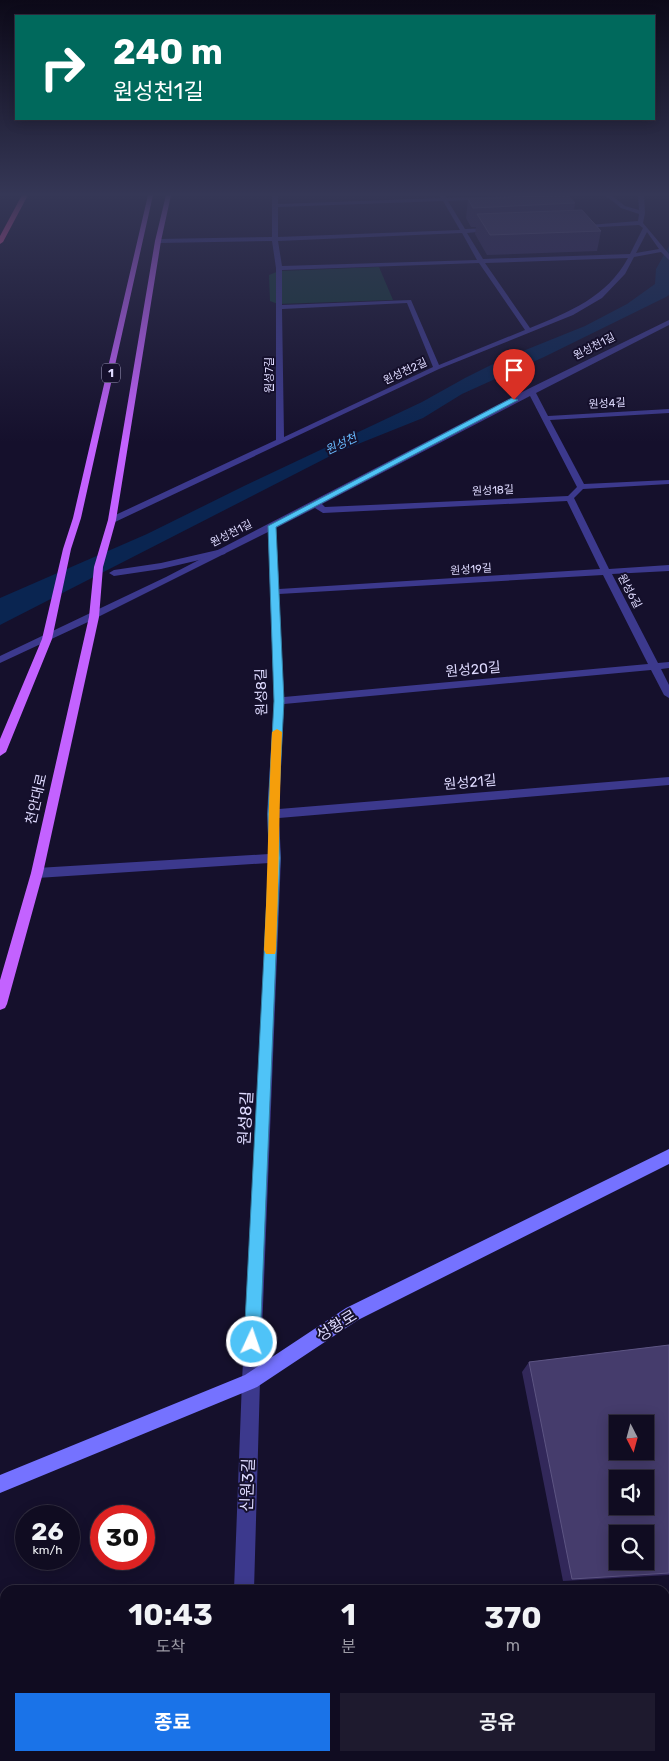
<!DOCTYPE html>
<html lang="ko">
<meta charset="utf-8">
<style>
body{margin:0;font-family:Rubik,"Noto Sans KR",sans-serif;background:#1e1a2e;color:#f1f3f6;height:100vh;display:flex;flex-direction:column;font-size:19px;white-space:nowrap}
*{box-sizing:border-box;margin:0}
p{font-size:16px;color:#9c9ba5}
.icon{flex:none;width:28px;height:28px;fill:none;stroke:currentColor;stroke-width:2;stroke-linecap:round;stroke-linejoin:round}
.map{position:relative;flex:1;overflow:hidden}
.sheet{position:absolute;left:0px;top:1585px;width:670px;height:176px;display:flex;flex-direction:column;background:#100c21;border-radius:15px 15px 0 0;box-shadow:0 2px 12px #0003,0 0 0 1px #302c3f}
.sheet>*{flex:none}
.top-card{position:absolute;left:15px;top:15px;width:640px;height:105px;border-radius:0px;box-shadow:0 2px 12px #0003,0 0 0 1px #302c3f;background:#00695c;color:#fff;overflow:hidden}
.needle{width:32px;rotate:174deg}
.tools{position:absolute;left:609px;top:1415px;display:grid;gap:10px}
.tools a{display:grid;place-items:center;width:45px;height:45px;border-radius:0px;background:#100c21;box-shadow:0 2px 12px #0003,0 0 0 1px #302c3f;font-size:25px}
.speed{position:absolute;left:15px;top:1505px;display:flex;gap:10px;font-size:25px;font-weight:700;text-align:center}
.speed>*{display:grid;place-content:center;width:65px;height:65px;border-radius:50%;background:#100c21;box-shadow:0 2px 12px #0003,0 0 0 1px #302c3f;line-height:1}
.speed small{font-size:12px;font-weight:400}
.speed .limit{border:8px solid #d22;background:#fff;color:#111}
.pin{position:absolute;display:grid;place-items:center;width:42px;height:42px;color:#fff;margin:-51px -21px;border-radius:50% 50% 50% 0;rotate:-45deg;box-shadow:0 0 5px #0007}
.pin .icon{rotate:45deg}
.me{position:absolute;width:55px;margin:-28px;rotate:3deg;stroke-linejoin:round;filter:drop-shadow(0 0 4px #0008)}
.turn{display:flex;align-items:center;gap:18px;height:105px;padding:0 15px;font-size:22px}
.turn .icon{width:65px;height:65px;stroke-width:2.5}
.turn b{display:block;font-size:35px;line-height:42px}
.eta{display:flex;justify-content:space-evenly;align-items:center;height:85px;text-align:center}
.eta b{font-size:30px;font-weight:700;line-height:35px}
.button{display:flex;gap:10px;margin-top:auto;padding:10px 15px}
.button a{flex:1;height:58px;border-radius:0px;background:#1a73e8;color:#fff;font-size:20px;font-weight:700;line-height:58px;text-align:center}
.button a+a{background:#1e1a2e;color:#f1f3f6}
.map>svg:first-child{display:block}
.green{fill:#133735}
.water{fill:#0a2551}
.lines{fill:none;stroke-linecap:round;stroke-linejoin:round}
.lane{fill:#3c398d;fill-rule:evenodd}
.street{fill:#3c398d;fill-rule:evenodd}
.secondary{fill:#7572ff;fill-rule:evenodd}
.primary{fill:#c362ff;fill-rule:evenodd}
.highway{fill:#ff56a9;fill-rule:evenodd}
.wall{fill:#32285a}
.building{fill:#453c6c;stroke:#5d5583;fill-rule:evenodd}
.route{fill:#4fc3f7;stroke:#337fa1}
.slow{fill:#f59e0b}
.labels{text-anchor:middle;stroke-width:4;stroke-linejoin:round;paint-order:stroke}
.far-street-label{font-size:11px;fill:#dfdbff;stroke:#15102c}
.shield{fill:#15102c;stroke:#a29ec0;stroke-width:1}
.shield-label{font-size:12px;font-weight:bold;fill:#dfdbff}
.far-water-label{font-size:12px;font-style:italic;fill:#69bbff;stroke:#15102c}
.street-label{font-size:14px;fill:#dfdbff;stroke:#15102c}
.near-street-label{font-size:16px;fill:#dfdbff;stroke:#15102c}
</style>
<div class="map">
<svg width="669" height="1761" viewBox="0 0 669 1761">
<rect width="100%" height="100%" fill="#15102c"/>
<path class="green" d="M379 267 393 300 278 304 270 301 269 275 279 271Z"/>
<path class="water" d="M669 246V295L666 297 544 357 462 394 423 418 338 452 0 625V598L147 534 244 486 422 402 465 378 503 359 585 326 627 304 655 284 656 269Z"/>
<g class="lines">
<path class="lane" d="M222 549 226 552 225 554 161 569 114 576 109 573 114 570 161 563Z"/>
<path class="street" d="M272 195H278V204L441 198 440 195H445L446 198 552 195 448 201 465 229 493 228 496 230 467 233 483 259 630 254 643 228 639 225 580 228 577 226 638 221 639 214 621 208 605 195H611L625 206 639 210 638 195H644L645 213 643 223 669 254V260L661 252 634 257 625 274 602 298 573 315 439 369 115 522H109V518L276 440V268L272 241 158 243 155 241 158 239 272 237ZM443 201 460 230 278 237V207ZM647 232 659 249 636 253ZM462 233 477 260 282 266 278 241ZM628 258C607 297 569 312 530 328L485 263ZM479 263 525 330 439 365 411 300 282 305V270ZM407 303 433 367 284 437 282 309Z
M669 320V325L536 393 548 416 669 409V413L550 420 584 484 669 480V484L583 489 574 498 609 569 669 565V571L612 574 658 663 669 662V668L661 669 669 685V698L664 695 651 670 284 704 279 809 669 777V785L279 818 281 858 260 1381 254 1590H234L242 1381 269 863 37 878 33 876 31 873 33 870 37 868 269 854 267 814 274 701 268 532 88 622 0 663V656L166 577 528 389ZM530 396 577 487 568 496 325 507 322 504ZM567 501 600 569 279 589 276 528 315 508 323 513ZM603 575 648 664 284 697 279 594Z
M228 1756H250V1761H228Z"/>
<path class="secondary" d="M669 1149V1164L358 1320 257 1387 0 1493V1475L245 1375 346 1308Z"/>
<path class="primary" d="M148 195H153L81 518 71 549 52 639 6 752 0 756V739L42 639 63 549 73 518Z
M166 195H171L161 241 116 520 103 567 99 617 43 873 7 1004 5 1008 0 1010V980L31 873 89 617 94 567 108 520 155 241Z"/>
<path class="highway" d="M22 195H28L3 242 0 244V236Z"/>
</g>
<path class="wall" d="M468 199 575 203 574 210 601 231 597 251 487 255 475 234 476 227H471L466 218Z
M669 1345V1575L563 1581 522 1372 529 1362Z"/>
<path class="building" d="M568 195 575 203 473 208 468 199Z
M582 210 601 231 490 235 477 214Z
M669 1345V1573L572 1579 529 1362ZM618 1424H645V1451H618ZM618 1479H645V1506H618ZM618 1534H645V1561H618Z"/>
<linearGradient id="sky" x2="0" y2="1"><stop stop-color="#0c0918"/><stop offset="0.44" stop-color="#353756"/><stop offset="1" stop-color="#353756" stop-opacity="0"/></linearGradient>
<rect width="669" height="442" fill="url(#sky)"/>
<path class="route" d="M512 398 518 400 276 527 284 701 278 814 280 858 260 1342 258 1347 252 1350 247 1347 244 1342 269 858 268 814 274 701 268 526Z"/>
<path class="slow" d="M277 729 282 732C279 805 279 877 276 950L275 954H266L264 950C268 877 268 805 272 732Z"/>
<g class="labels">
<g class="far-street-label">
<text transform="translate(594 346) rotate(-27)" y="4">원성천1길</text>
<text transform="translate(405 371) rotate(-25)" y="4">원성천2길</text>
<text transform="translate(269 375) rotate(-90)" y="4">원성7길</text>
<text transform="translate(607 403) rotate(-3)" y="4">원성4길</text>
<text transform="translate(493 490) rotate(-3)" y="4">원성18길</text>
<text transform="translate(231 533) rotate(-27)" y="4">원성천1길</text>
<text transform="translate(471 569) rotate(-4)" y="4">원성19길</text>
<text transform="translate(630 591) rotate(62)" y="4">원성6길</text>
</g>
<rect class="shield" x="102" y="363.5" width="18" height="19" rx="4"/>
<g class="shield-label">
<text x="111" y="377">1</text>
</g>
<g class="far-water-label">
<text transform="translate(341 444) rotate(-26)" y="4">원성천</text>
</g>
<g class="street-label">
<text transform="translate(473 669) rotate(-5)" y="5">원성20길</text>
<text transform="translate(261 692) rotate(-91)" y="5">원성8길</text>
<text transform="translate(470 782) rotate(-5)" y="5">원성21길</text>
<text transform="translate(36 799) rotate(-77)" y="5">천안대로</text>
</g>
<g class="near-street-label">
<text transform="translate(245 1118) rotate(-87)" y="6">원성8길</text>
<text transform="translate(336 1325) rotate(-32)" y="6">성황로</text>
<text transform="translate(247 1485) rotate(-88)" y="6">신원3길</text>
</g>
</g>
</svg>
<div class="tools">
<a><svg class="needle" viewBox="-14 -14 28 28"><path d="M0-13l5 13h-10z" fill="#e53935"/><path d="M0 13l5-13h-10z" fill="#9c9ba5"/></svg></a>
<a><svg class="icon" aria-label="sound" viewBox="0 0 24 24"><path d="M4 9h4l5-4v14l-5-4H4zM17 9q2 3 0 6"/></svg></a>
<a><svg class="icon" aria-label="search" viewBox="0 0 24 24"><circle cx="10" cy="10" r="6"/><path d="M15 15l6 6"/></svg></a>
</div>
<div class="speed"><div>26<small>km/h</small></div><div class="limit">30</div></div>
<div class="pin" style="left:514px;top:400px;background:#d93025"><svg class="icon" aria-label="arrive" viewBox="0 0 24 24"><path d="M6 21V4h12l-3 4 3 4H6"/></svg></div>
<svg class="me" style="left:252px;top:1342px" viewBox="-20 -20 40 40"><circle r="17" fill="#4fc3f7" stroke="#fff" stroke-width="3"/><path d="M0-11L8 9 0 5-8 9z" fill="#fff"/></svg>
<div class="top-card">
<div class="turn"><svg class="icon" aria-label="right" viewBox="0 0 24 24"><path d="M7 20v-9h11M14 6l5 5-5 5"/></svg><div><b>240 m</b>원성천1길</div></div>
</div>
<section class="sheet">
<div class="eta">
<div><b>10:43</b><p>도착</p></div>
<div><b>1</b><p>분</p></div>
<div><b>370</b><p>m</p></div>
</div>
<div class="button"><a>종료</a><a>공유</a></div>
</section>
</div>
